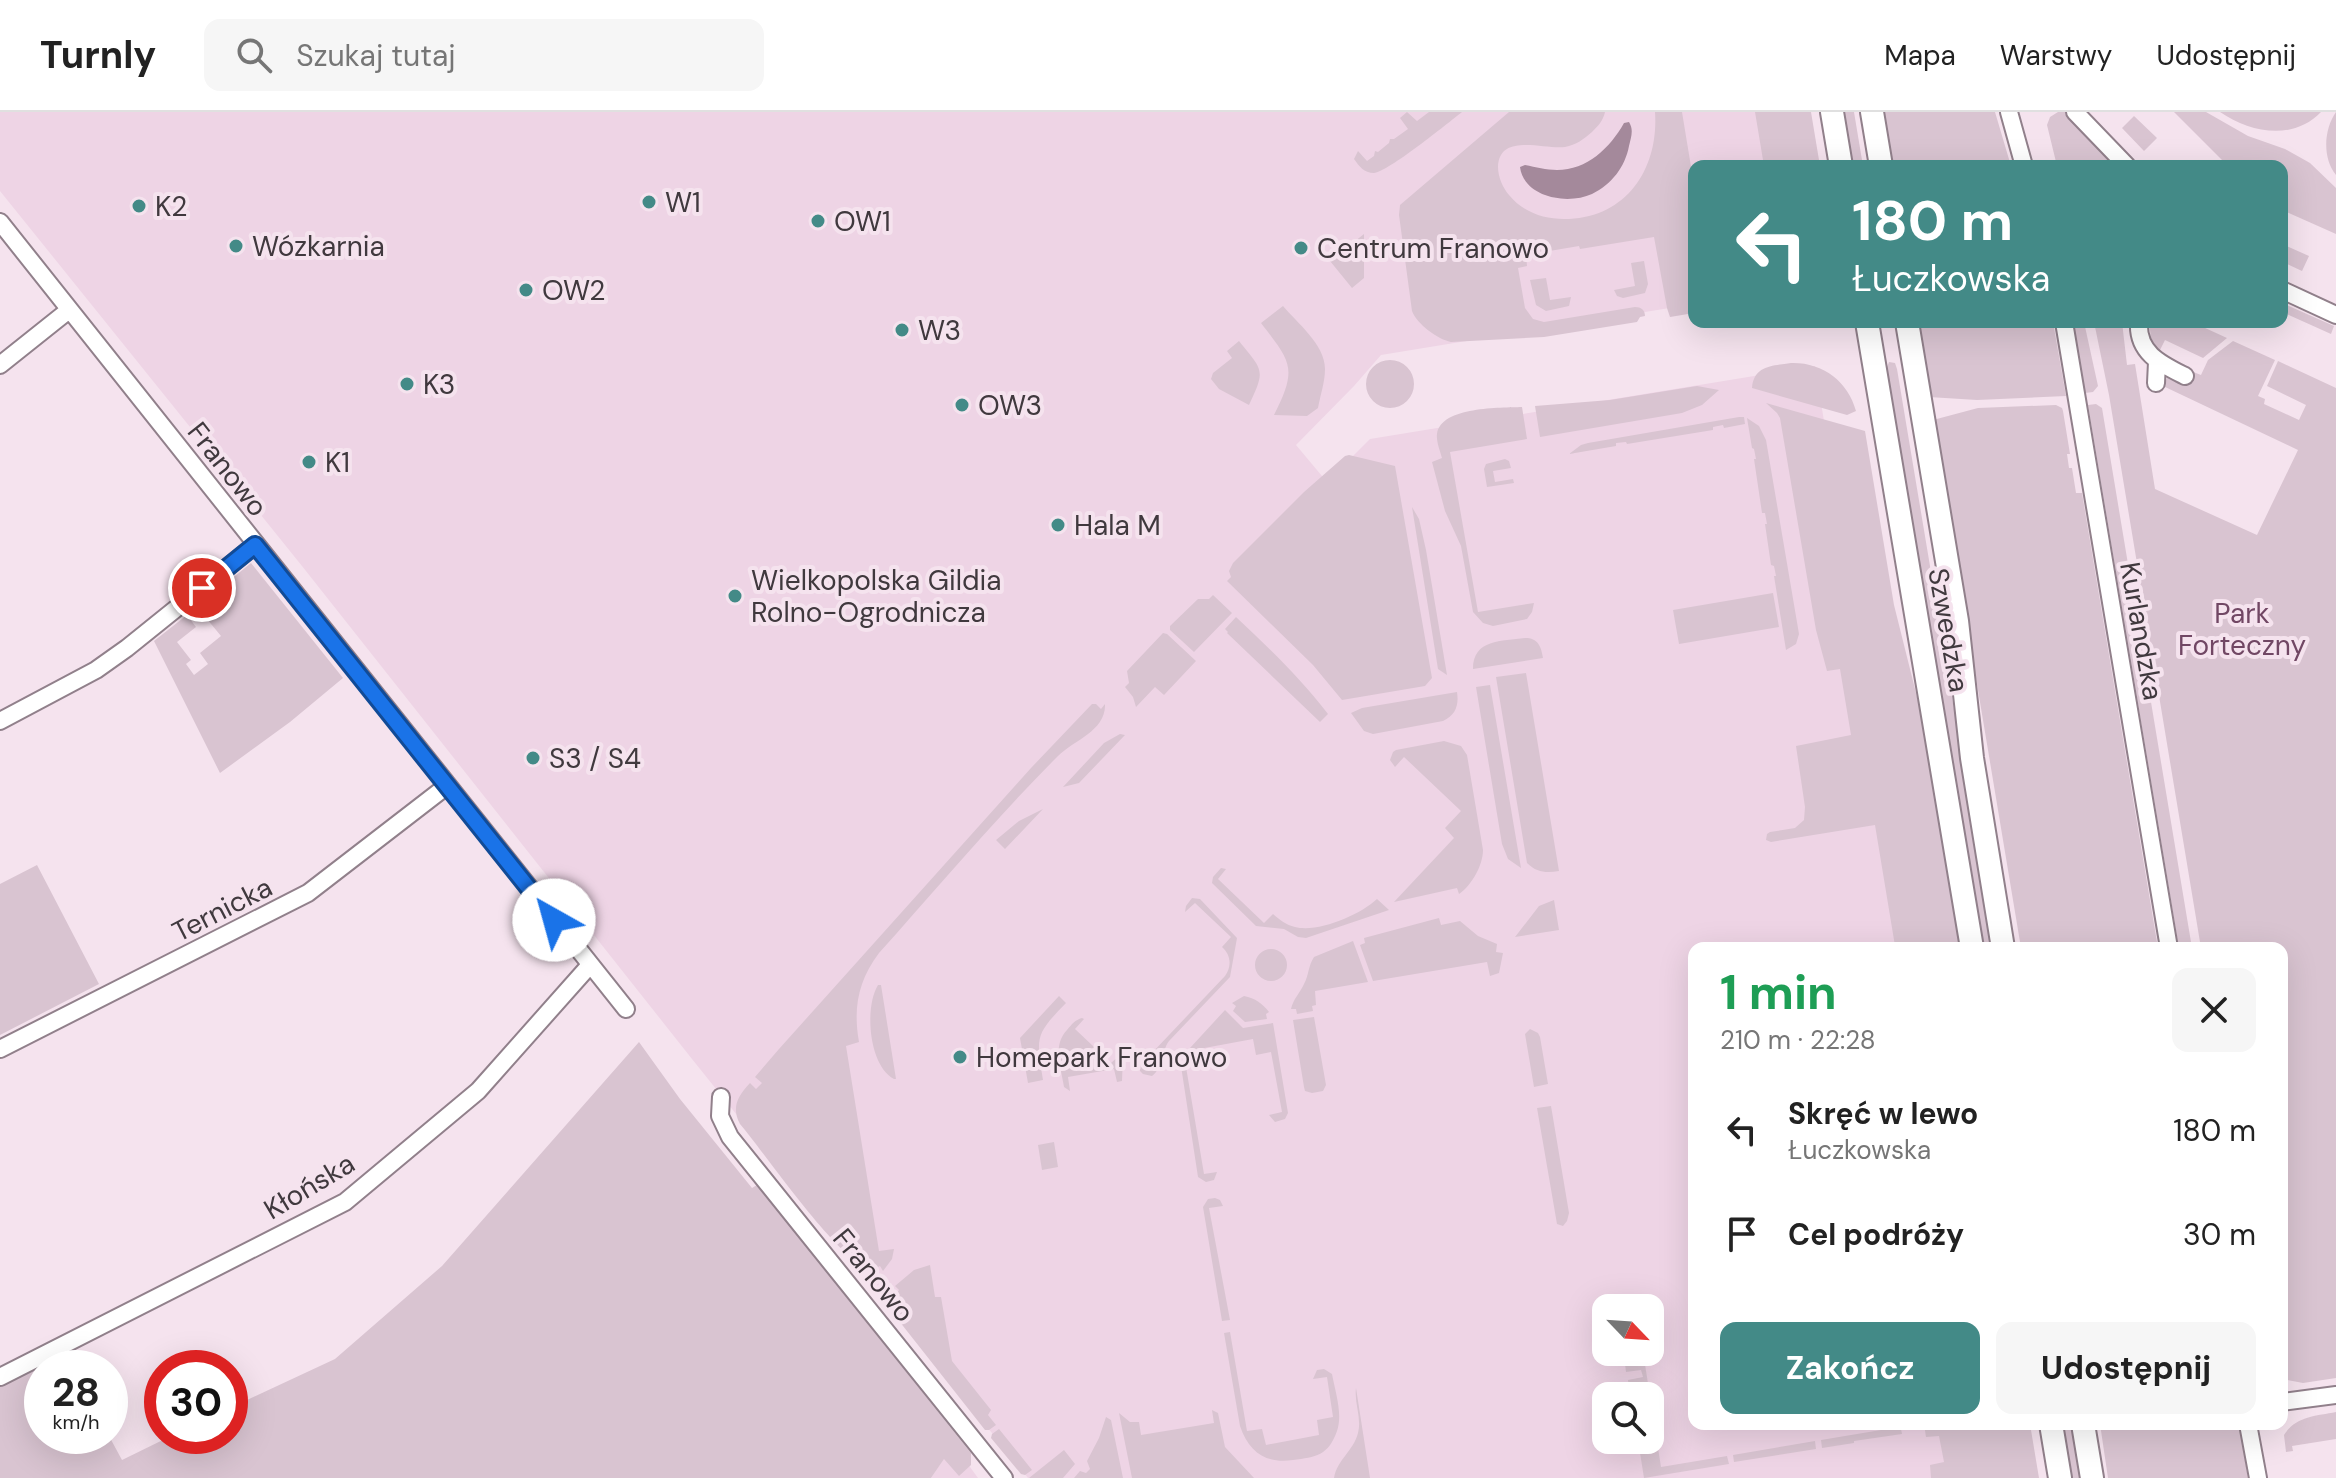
<!DOCTYPE html>
<html lang="pl">
<meta charset="utf-8">
<style>
body{margin:0;font-family:"DM Sans",sans-serif;background:#f6f6f6;color:#222;height:100vh;display:flex;flex-direction:column;font-size:30px;white-space:nowrap}
*{box-sizing:border-box;margin:0}
p{font-size:26px;color:#767676}
.icon{flex:none;width:44px;height:44px;fill:none;stroke:currentColor;stroke-width:2;stroke-linecap:round;stroke-linejoin:round}
.map{position:relative;flex:1;overflow:hidden}
.drawer{position:absolute;left:1688px;top:830px;width:600px;height:488px;display:flex;flex-direction:column;background:#fff;border-radius:16px;box-shadow:0 8px 32px #0002}
.drawer>*{flex:none}
.guide{position:absolute;left:1688px;top:48px;width:600px;height:168px;border-radius:16px;box-shadow:0 8px 32px #0002;background:#438a87;color:#fff;overflow:hidden}
.needle{width:52px;rotate:115deg}
.fabs{position:absolute;left:1592px;top:1182px;display:grid;gap:16px}
.fabs a{display:grid;place-items:center;width:72px;height:72px;border-radius:16px;background:#fff;box-shadow:0 8px 32px #0002;font-size:40px}
.speed{position:absolute;left:24px;top:1238px;display:flex;gap:16px;font-size:40px;font-weight:700;text-align:center}
.speed>*{display:grid;place-content:center;width:104px;height:104px;border-radius:50%;background:#fff;box-shadow:0 8px 32px #0002;line-height:1}
.speed small{font-size:20px;font-weight:400}
.speed .limit{border:12px solid #d22;background:#fff;color:#111}
.pin{position:absolute;display:grid;place-items:center;width:68px;height:68px;color:#fff;margin:-34px;border:4px solid #fff;border-radius:50%;box-shadow:0 2px 8px #0007}
.me{position:absolute;width:88px;margin:-44px;rotate:322deg;stroke-linejoin:round;filter:drop-shadow(0 0 6px #0008)}
.turn{display:flex;align-items:center;gap:28px;height:168px;padding:0 32px;font-size:36px}
.turn .icon{width:104px;height:104px;stroke-width:2.5}
.turn b{display:block;font-size:56px;line-height:68px}
.round{display:grid;place-items:center;flex:none;width:84px;height:84px;border-radius:16px;background:#f6f6f6}
.headline{display:flex;align-items:center;justify-content:space-between;height:136px;padding:0 32px}
h1{font-size:48px;font-weight:700;line-height:60px;color:#1e9e55}
.cta{display:flex;gap:16px;margin-top:auto;padding:16px 32px}
.cta a{flex:1;height:92px;border-radius:16px;background:#438a87;color:#fff;font-size:32px;font-weight:700;line-height:92px;text-align:center}
.cta a+a{background:#f6f6f6;color:#222}
ul{padding:0;list-style:none}
li{display:flex;align-items:center;gap:24px;height:104px;padding:0 32px}
li div{flex:1}
li b{display:block;font-size:30px}
li em{font-style:normal}
header{display:flex;align-items:center;gap:48px;box-sizing:border-box;height:112px;padding:0 40px;background:#fff;border-bottom:2px solid #e0e0e0}
header strong{font-size:38px}
nav{display:flex;gap:44px;margin-inline-start:auto;font-size:28px}
.search{width:560px;height:72px;background:#f6f6f6;display:flex;align-items:center;gap:20px;box-sizing:border-box;padding:0 28px;border-radius:16px;color:#767676;font-size:30px}
.map>svg:first-child{display:block}
.built{fill:#eed4e5;fill-rule:evenodd}
.green{fill:#d9c4d1}
.water{fill:#a4899b}
.lines{fill:none;stroke-linecap:round;stroke-linejoin:round}
.street-casing{stroke:#91808b;stroke-width:20}
.secondary-casing{stroke:#91808b;stroke-width:26}
.street{stroke:#fff;stroke-width:16}
.secondary{stroke:#fff;stroke-width:22}
.route-casing{stroke:#114b97;stroke-width:20}
.route{stroke:#1a73e8;stroke-width:14}
.poi-dot{fill:#438a87;stroke:#f5e3ee;stroke-width:3}
.labels{text-anchor:middle;stroke-width:8;stroke-linejoin:round;paint-order:stroke}
.poi-label{font-size:28px;fill:#40393e;stroke:#f5e3ee;text-anchor:start}
.street-label{font-size:28px;fill:#40393e;stroke:#f5e3ee}
.park-label{font-size:28px;fill:#714764;stroke:#f5e3ee}
</style>
<header>
<strong>Turnly</strong>
<div class="search"><svg class="icon" aria-label="search" viewBox="0 0 24 24"><circle cx="10" cy="10" r="6"/><path d="M15 15l6 6"/></svg>Szukaj tutaj</div>
<nav><a>Mapa</a><a>Warstwy</a><a>Udostępnij</a></nav>
</header>
<div class="map">
<svg width="2336" height="1366" viewBox="0 0 2336 1366">
<rect width="100%" height="100%" fill="#f5e3ee"/>
<path class="built" d="M0 0H1756L1765 54H1694V192L1381 243 1354 274 1296 333 1327 370 1370 327 1815 254 1851 474V509L1905 836H1694V1312H1985L1950 1366H1028L692 947 302 454 0 79ZM1606 1196H1650V1240H1606ZM1606 1284H1650V1328H1606Z
M953 1333 970 1355 978 1366H931Z"/>
<path class="green" d="M1407 0 1417 9 1429 0H1462C1448 11 1388 60 1374 61 1364 61 1359 54 1354 47L1358 39 1367 49 1374 44 1375 39 1378 40 1389 31 1390 27H1394L1408 17 1400 6Z
M1509 0H1605C1603 9 1598 14 1592 20 1584 27 1576 33 1565 35 1545 38 1499 20 1498 55 1498 65 1503 76 1509 83 1523 100 1543 107 1564 107 1625 107 1659 58 1655 0H1682L1694 73V201L1670 205 1667 196 1654 125 1580 137 1579 134 1526 143 1527 154 1518 156 1525 196 1533 207 1544 210 1635 195C1641 195 1645 198 1645 204L1640 205 1637 210 1544 225 1451 230C1437 227 1417 212 1412 199L1399 103 1400 93Z
M1755 0H1811L1820 54H1764Z
M1843 0H1854L1863 54H1852Z
M1882 0H1995L2011 54H1891Z
M2058 0H2065L2115 54H2057L2047 13 2050 5Z
M2174 0H2206L2248 24 2285 37 2310 51 2336 76V122L2282 98V54H2228Z
M2220 0H2321C2293 29 2251 21 2220 0Z
M2336 0V63C2322 46 2324 17 2336 0Z
M2134 4 2157 26 2144 39 2122 16Z
M1364 122V166L1352 176 1330 149Z
M2282 132 2309 144 2302 159 2283 150 2285 145 2282 143Z
M1644 149 1648 172 1645 181 1623 186 1617 184 1614 178 1635 174 1631 151Z
M1546 166 1550 188 1571 185 1569 194 1546 199 1536 193 1530 168Z
M2282 191 2334 214 2331 222 2282 200Z
M1283 194C1296 210 1325 232 1325 257 1325 270 1320 284 1318 296L1307 304 1274 303C1298 256 1291 250 1261 211Z
M1916 210H2053L2066 284 1977 288 1929 285Z
M2073 210H2084L2098 274 2093 280 2085 281Z
M2094 210H2122L2127 253 2135 252 2155 377 2257 423 2298 338 2163 274 2168 264 2188 258 2201 263 2208 248 2233 229 2275 248 2258 284 2265 287 2264 292 2299 308 2306 293 2267 274 2278 249 2336 276V1266L2303 1271 2282 1267V836H2201L2109 283Z
M2149 210H2192L2227 226 2203 246 2165 228 2159 240 2151 226Z
M1239 229C1263 259 1266 257 1249 293L1219 277 1211 267 1213 261 1232 246 1227 239Z
M1366 272a24 24 0 1 1 48 0a24 24 0 1 1-48 0Z
M1889 250 1895 251 1897 257 1994 836H1983L1886 258Z
M1791 251C1822 250 1848 269 1856 299L1847 303 1752 276C1754 253 1773 254 1791 251Z
M1697 274 1719 278 1702 293 1682 301 1540 325 1535 294 1610 288Z
M1766 291 1865 319 1894 493 1921 601 1961 836H1901L1900 833 1895 834 1875 713 1771 730 1766 728 1767 722 1770 720 1795 716 1804 708 1805 695 1796 634 1851 623 1840 557 1827 559 1816 518 1780 306 1777 301Z
M2096 292 2102 296 2192 836H2179L2088 293Z
M2056 293 2062 296 2063 299 2070 342H2067L2069 356H2072L2076 381H2082L2158 836H2021L1933 308 1978 296Z
M1522 295 1527 327 1450 340 1478 500 1534 491 1532 500 1527 507 1493 514 1483 511 1473 500 1461 434 1445 399 1432 350 1442 346C1440 339 1436 329 1437 322 1441 294 1501 296 1522 295Z
M1739 305H1744L1745 312 1724 316 1723 313 1713 315V318L1627 332 1626 330 1616 331V334L1569 342 1581 333 1588 331Z
M1747 306 1759 314 1766 328 1799 522 1796 532 1786 538 1774 464H1776L1774 454 1771 453 1765 412H1767L1765 401H1762L1754 347H1756L1754 337 1752 336Z
M1349 343 1395 354 1432 566 1425 574 1342 588 1313 553 1227 469 1231 465 1229 459 1233 451 1304 380 1345 344Z
M1505 347 1509 349 1511 356 1493 359 1495 370 1513 367 1514 371 1487 375 1484 357 1486 352Z
M1412 395 1419 407 1426 438 1447 563 1438 557Z
M251 451 343 566 290 610 220 661 154 529 187 503 196 515 177 530 191 548 186 552 194 563 208 552 200 541 221 524 197 495Z
M1773 481 1779 515 1679 532 1673 498Z
M1213 483 1232 501 1194 540 1170 518V514L1198 487H1209Z
M1236 505C1269 536 1300 566 1328 602L1320 610 1227 521 1228 520 1225 517Z
M1163 521 1167 522 1196 549 1164 583 1155 575 1136 595 1133 585 1125 575 1129 571 1127 559Z
M1525 526C1538 526 1541 534 1543 546L1473 557C1473 527 1502 529 1525 526Z
M1526 561 1559 759C1547 761 1537 761 1527 751L1496 565Z
M1490 573 1521 756 1508 747 1502 732 1476 575Z
M1457 580C1459 593 1456 603 1443 609L1373 622 1364 619 1351 601 1362 596Z
M1092 592H1096L1101 597 1105 592C1106 619 1074 628 1058 644 995 707 938 775 879 841 858 869 853 896 859 930L846 934 879 1139 894 1137 892 1147 883 1159 880 1154 872 1158C840 1152 765 1041 740 1012 731 995 738 984 750 971L756 977 762 971 755 965 779 937 1031 656Z
M1120 622 1125 623 1079 671 1063 675 1104 631Z
M1444 629 1461 634 1467 643 1483 738C1483 753 1472 773 1459 782L1457 776 1394 790 1454 726 1445 716 1461 699 1404 645 1395 655 1390 648 1393 640 1396 638Z
M1043 697 1005 737 996 728 1019 709Z
M37 753 99 872 0 923V772Z
M1221 756 1226 757 1218 767 1264 811 1273 802C1280 808 1286 813 1295 815 1318 821 1360 803 1377 787L1389 798 1306 826 1298 825 1284 817 1256 814 1212 771 1213 765Z
M1192 786 1200 787 1237 826 1230 865 1169 929C1161 940 1163 956 1152 964L1143 962 1140 959V950L1151 942 1225 864C1232 854 1231 843 1222 835L1231 825 1195 791 1185 800 1186 794Z
M1554 788 1559 818 1515 825 1539 794Z
M1439 806 1441 813 1460 809 1478 824 1497 832 1496 840 1503 841 1499 861 1490 864 1487 850 1373 869 1360 833 1365 831 1364 826Z
M1353 829 1368 870 1315 879 1316 893 1312 894 1313 899 1297 902 1296 897H1291C1293 887 1300 881 1304 872 1309 863 1308 854 1314 845Z
M1255 853a16 16 0 1 1 32 0a16 16 0 1 1-32 0Z
M878 873H881L896 967H894C869 954 864 896 878 873Z
M1059 884 1066 891C1035 923 1036 924 1043 968L1028 971 1020 926Z
M1244 884C1255 886 1263 892 1269 900L1266 902 1267 907 1245 910 1233 899 1236 894 1232 891Z
M1225 898 1243 916 1273 911 1288 1001 1285 1007 1275 1010 1269 1003 1282 1000 1271 940 1256 943 1253 927 1199 937 1202 952 1186 955 1204 1062 1217 1060 1214 1068 1206 1070 1198 1065 1181 954 1190 936Z
M1314 905 1326 973 1323 979 1312 981 1305 979 1304 975 1293 908Z
M1082 906 1084 907 1075 917 1111 951 1121 942 1123 943 1122 969 1117 970 1114 957 1068 965 1070 979 1064 975C1061 955 1052 934 1067 918 1072 912 1075 908 1082 906Z
M1530 917 1538 921 1540 925 1548 972 1534 975 1525 922Z
M639 930 680 987 752 1076 757 1073 971 1341V1353L959 1364 944 1347 931 1366H0V1272L67 1239 75 1256H42V1324H109L122 1348 171 1324H230V1296L335 1247 442 1154Z
M1551 994 1569 1101 1567 1109 1563 1114 1557 1112 1537 996Z
M1054 1030 1058 1055 1042 1058 1038 1033Z
M1215 1086 1220 1088 1223 1094 1209 1096 1230 1208 1222 1209 1203 1095 1208 1087Z
M930 1153 935 1185H941L952 1249 991 1298 988 1303 996 1313 989 1318H985L892 1200V1189L899 1178 895 1174 914 1158Z
M1230 1220 1247 1319 1262 1317 1266 1333 1319 1323 1317 1308 1333 1305 1327 1265 1313 1267 1317 1258 1324 1257 1332 1262C1335 1279 1343 1302 1337 1319 1328 1344 1316 1345 1293 1348 1267 1352 1249 1341 1240 1314L1224 1221Z
M1643 1240 1650 1284H1630L1628 1268 1643 1265 1641 1258 1626 1260 1624 1244Z
M1356 1276 1370 1366H1334C1337 1348 1354 1338 1358 1321 1362 1306 1354 1291 1356 1276Z
M1650 1285 1661 1355 1727 1344 1729 1352 1644 1366 1638 1328H1650Z
M1212 1298 1218 1301 1225 1335 1254 1366H1132L1119 1301 1130 1310H1139L1141 1323 1214 1311Z
M2336 1300V1327L2292 1334 2293 1339 2286 1340 2284 1323C2296 1304 2316 1304 2336 1300Z
M1106 1305 1111 1308 1123 1366H1074L1080 1359 1086 1361 1090 1357 1087 1349 1099 1326Z
M1886 1312H1900L1902 1322 1854 1329V1331L1822 1336 1821 1328 1887 1317Z
M1924 1312H2030L2039 1366H1931L1930 1353 1944 1350 1939 1324 1926 1325Z
M2062 1312H2073L2081 1366H2070Z
M2100 1312H2239L2248 1366H2108Z
M999 1317 1032 1358 1025 1363 1021 1362 991 1326 992 1322Z
M1815 1329 1816 1337 1734 1350 1733 1343Z
M1064 1338 1075 1352 1063 1366H1029Z"/>
<path class="water" d="M1629 10C1634 18 1631 25 1629 34 1625 55 1612 72 1592 82 1568 93 1524 86 1520 55L1525 53C1536 55 1546 58 1557 58 1587 58 1610 36 1624 11Z"/>
<g class="lines">
<defs>
<path id="street" d="M2009 0 2024 54
M2075 0 2127 54
M0 110 626 897
M2282 178 2336 203
M2064 210 2169 836
M2139 210C2137 241 2161 252 2185 264
M0 253 69 198
M2156 271 2157 250
M0 609 96 558 127 536 255 433
M0 937 308 781 448 673
M721 985 720 1004 730 1025 1004 1366
M0 1265 345 1090 478 979 590 853
M2282 1290 2336 1283
M2248 1312 2258 1366"/>
<path id="secondary" d="M1832 0 1841 54
M1872 0 1881 54
M1867 210 1972 836
M1907 210 1957 509 1972 646 2003 836
M2051 1312 2060 1366
M2083 1312 2092 1366"/>
</defs>
<use href="#street" class="street-casing"/>
<use href="#secondary" class="secondary-casing"/>
<use href="#street" class="street"/>
<use href="#secondary" class="secondary"/>
</g>
<g class="lines">
<defs>
<path id="route" d="M202 476 255 433 554 808"/>
</defs>
<use href="#route" class="route-casing"/>
<use href="#route" class="route"/>
</g>
<g class="poi-dot">
<circle cx="649" cy="90" r="8"/>
<circle cx="139" cy="94" r="8"/>
<circle cx="818" cy="109" r="8"/>
<circle cx="236" cy="134" r="8"/>
<circle cx="1301" cy="136" r="8"/>
<circle cx="526" cy="178" r="8"/>
<circle cx="902" cy="218" r="8"/>
<circle cx="407" cy="272" r="8"/>
<circle cx="962" cy="293" r="8"/>
<circle cx="309" cy="350" r="8"/>
<circle cx="1058" cy="413" r="8"/>
<circle cx="735" cy="484" r="8"/>
<circle cx="533" cy="646" r="8"/>
<circle cx="960" cy="945" r="8"/>
</g>
<g class="labels">
<g class="poi-label">
<text x="665" y="100">W1</text>
<text x="155" y="104">K2</text>
<text x="834" y="119">OW1</text>
<text x="252" y="144">Wózkarnia</text>
<text x="1317" y="146">Centrum Franowo</text>
<text x="542" y="188">OW2</text>
<text x="918" y="228">W3</text>
<text x="423" y="282">K3</text>
<text x="978" y="303">OW3</text>
<text x="325" y="360">K1</text>
<text x="1074" y="423">Hala M</text>
<text x="751" y="478">Wielkopolska Gildia<tspan x="751" dy="32">Rolno-Ogrodnicza</tspan></text>
<text x="549" y="656">S3 / S4</text>
<text x="976" y="955">Homepark Franowo</text>
</g>
<g class="street-label">
<text transform="translate(228 357) rotate(52)" y="10">Franowo</text>
<text transform="translate(1949 518) rotate(80)" y="10">Szwedzka</text>
<text transform="translate(2142 519) rotate(80)" y="10">Kurlandzka</text>
<text transform="translate(222 797) rotate(-27)" y="10">Ternicka</text>
<text transform="translate(309 1074) rotate(-31)" y="10">Kłońska</text>
<text transform="translate(874 1163) rotate(51)" y="10">Franowo</text>
</g>
<g class="park-label">
<text x="2242" y="511">Park<tspan x="2242" dy="32">Forteczny</tspan></text>
</g>
</g>
</svg>
<div class="fabs">
<a><svg class="needle" viewBox="-14 -14 28 28"><path d="M0-13l5 13h-10z" fill="#e53935"/><path d="M0 13l5-13h-10z" fill="#767676"/></svg></a>
<a><svg class="icon" aria-label="search" viewBox="0 0 24 24"><circle cx="10" cy="10" r="6"/><path d="M15 15l6 6"/></svg></a>
</div>
<div class="speed"><div>28<small>km/h</small></div><div class="limit">30</div></div>
<div class="pin" style="left:202px;top:476px;background:#d93025"><svg class="icon" aria-label="arrive" viewBox="0 0 24 24"><path d="M6 21V4h12l-3 4 3 4H6"/></svg></div>
<svg class="me" style="left:554px;top:808px" viewBox="-20 -20 40 40"><circle r="19" fill="#fff"/><path d="M0-13L10 11 0 6-10 11z" fill="#1a73e8"/></svg>
<div class="guide">
<div class="turn"><svg class="icon" aria-label="left" viewBox="0 0 24 24"><path d="M17 20v-9H6M10 6l-5 5 5 5"/></svg><div><b>180 m</b>Łuczkowska</div></div>
</div>
<section class="drawer">
<div class="headline"><div><h1>1 min</h1><p>210 m · 22:28</p></div><a class="round"><svg class="icon" aria-label="close" viewBox="0 0 24 24"><path d="M6 6l12 12M18 6L6 18"/></svg></a></div>
<ul>
<li><svg class="icon" aria-label="left" viewBox="0 0 24 24"><path d="M17 20v-9H6M10 6l-5 5 5 5"/></svg><div><b>Skręć w lewo</b><p>Łuczkowska</p></div><em>180 m</em></li>
<li><svg class="icon" aria-label="arrive" viewBox="0 0 24 24"><path d="M6 21V4h12l-3 4 3 4H6"/></svg><div><b>Cel podróży</b></div><em>30 m</em></li>
</ul>
<div class="cta"><a>Zakończ</a><a>Udostępnij</a></div>
</section>
</div>
